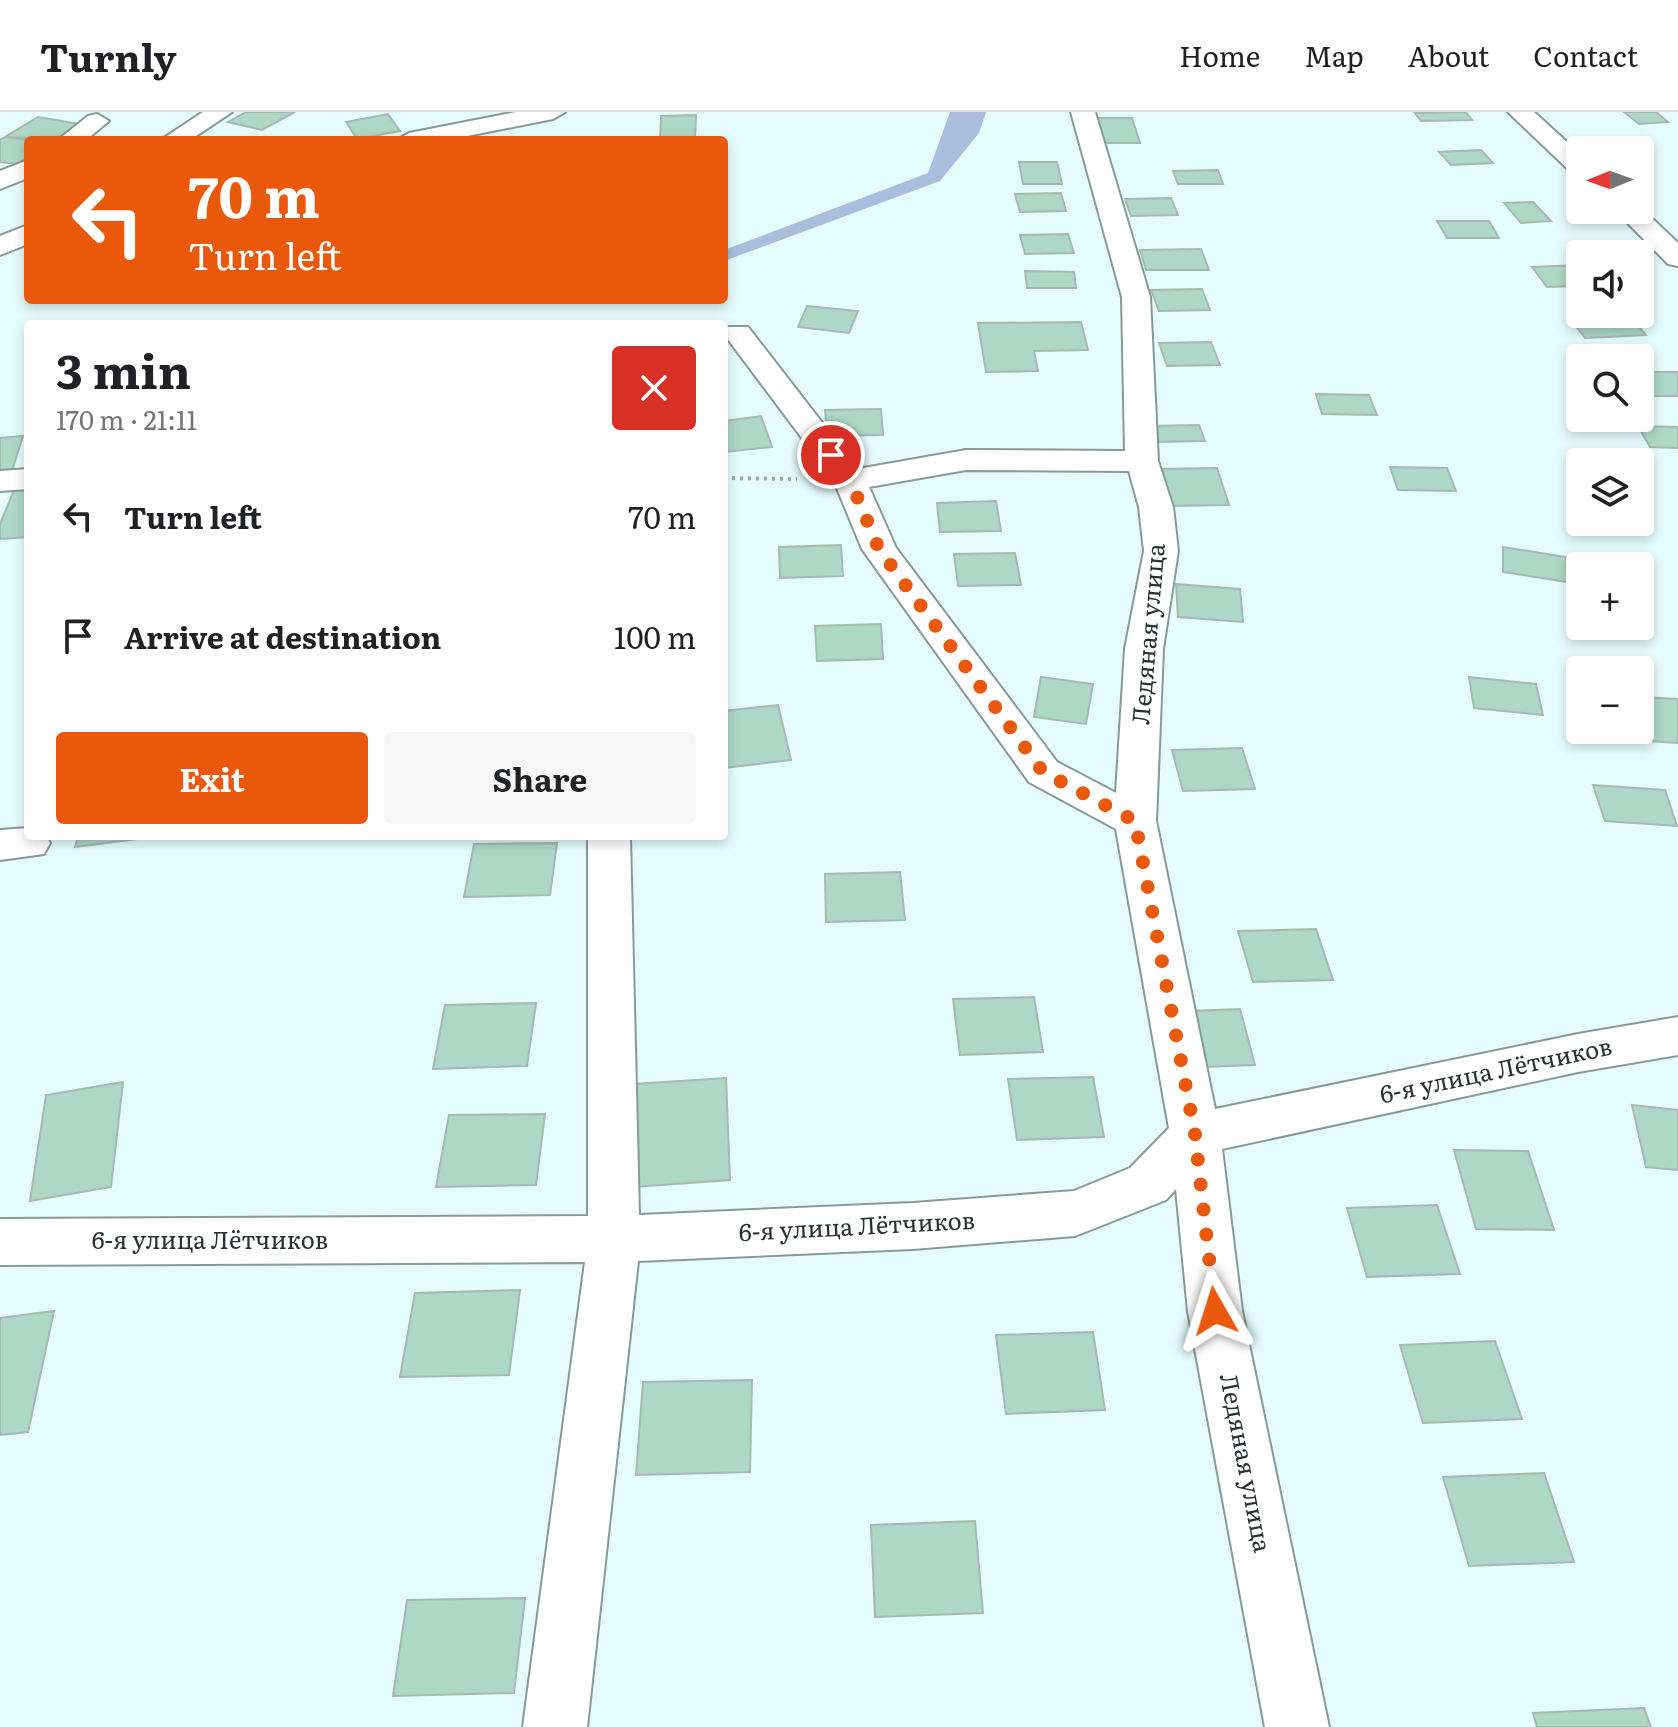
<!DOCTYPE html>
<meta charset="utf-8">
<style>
body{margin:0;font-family:Literata,serif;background:#f6f6f6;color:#202124;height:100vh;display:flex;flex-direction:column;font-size:30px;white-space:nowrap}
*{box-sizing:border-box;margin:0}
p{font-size:26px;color:#757577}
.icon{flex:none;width:44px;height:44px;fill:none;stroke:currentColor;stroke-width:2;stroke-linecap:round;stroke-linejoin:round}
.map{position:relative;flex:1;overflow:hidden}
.details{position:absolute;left:24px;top:208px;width:704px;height:520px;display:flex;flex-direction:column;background:#fff;border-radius:8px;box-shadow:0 4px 12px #0003}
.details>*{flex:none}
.top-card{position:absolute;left:24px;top:24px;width:704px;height:168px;border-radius:8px;box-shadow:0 4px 12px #0003;background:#ea580c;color:#fff;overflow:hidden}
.needle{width:52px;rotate:269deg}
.fabs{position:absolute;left:1566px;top:24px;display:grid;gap:16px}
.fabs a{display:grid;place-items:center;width:88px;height:88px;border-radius:8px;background:#fff;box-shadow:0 4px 12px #0003;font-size:40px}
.pin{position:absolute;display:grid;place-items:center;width:68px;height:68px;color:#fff;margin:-34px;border:4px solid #fff;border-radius:50%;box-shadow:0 2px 8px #0007}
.me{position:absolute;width:88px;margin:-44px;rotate:354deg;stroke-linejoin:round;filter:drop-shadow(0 0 6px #0008)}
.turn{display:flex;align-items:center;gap:28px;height:168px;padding:0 32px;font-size:36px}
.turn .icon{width:104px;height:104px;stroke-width:2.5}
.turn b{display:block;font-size:56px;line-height:68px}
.round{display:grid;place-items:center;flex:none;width:84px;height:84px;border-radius:8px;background:#f6f6f6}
.summary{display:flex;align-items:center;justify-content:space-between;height:136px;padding:0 32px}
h1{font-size:48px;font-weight:700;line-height:60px}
.action{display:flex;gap:16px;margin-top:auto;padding:16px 32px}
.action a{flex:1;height:92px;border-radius:8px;background:#ea580c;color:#fff;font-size:32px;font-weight:700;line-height:92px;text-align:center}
.action a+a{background:#f6f6f6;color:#202124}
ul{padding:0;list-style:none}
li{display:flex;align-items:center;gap:24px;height:120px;padding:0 32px}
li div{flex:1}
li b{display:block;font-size:30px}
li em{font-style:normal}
header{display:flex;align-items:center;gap:48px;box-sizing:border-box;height:112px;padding:0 40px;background:#fff;border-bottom:2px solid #e0e0e0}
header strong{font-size:38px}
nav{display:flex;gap:44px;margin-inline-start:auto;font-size:28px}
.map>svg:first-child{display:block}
.water{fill:#a8bedc}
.building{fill:#add7c7;stroke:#a6b9b1;stroke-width:2}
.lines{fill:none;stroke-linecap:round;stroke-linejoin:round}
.minor-casing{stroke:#859b9b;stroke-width:4}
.path{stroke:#97a9a9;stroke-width:4;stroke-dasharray:3 5;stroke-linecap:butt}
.minor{fill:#fff;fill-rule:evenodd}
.route{stroke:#ea580c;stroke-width:14;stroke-dasharray:0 25.2}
.labels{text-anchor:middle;stroke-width:7;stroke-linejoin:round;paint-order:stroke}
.street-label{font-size:24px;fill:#293232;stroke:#fff}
</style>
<header>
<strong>Turnly</strong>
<nav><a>Home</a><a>Map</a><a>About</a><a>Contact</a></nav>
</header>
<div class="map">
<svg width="1678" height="1615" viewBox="0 0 1678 1615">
<rect width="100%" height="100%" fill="#e5fcfc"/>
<path class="water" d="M950 0H986L979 21 940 69 724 149V138L928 61Z"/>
<path class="building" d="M246 0H295L262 18 228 10Z
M1466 0 1472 8 1421 9 1415 1Z
M1624 0H1656L1668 10 1639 12Z
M388 2 400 19 357 27 346 10Z
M696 3 695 28H660L661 4Z
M38 5 80 12 54 28 5 25Z
M1094 6H1132L1140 31H1101Z
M5 25 28 28V45L16 52 0 50V28Z
M1481 38 1493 51 1451 53 1439 40Z
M1019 50H1057L1062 72H1023Z
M1218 58 1223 72H1178L1173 59Z
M1061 81 1066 99 1020 100 1015 82Z
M1171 86 1178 103 1131 104 1125 87Z
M1533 90 1551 109 1521 111 1504 91Z
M1437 109H1489L1499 126H1447Z
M1068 122 1074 141 1025 142 1020 123Z
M1201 137 1209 158H1146L1140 138Z
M1580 153V174L1547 175 1532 155Z
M1025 159 1074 160 1076 176H1027Z
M1202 177 1210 198 1159 199 1151 178Z
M807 194 858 199 849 221 798 215Z
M1628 202 1646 223 1585 226 1568 204Z
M1081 210 1088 238 1034 239 1038 259 986 260 978 211Z
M1211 230 1220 253 1167 254 1159 231Z
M1640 260H1678V284H1641Z
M1316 282 1369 283 1377 303 1322 302Z
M881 297 883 323 827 324 825 298Z
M761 304 772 335 725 340 724 309Z
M1199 313 1205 329 1156 330 1151 314Z
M1638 314 1678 315V336L1650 335Z
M23 324 12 359 0 360V326Z
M1390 355 1447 356 1456 379 1398 378Z
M1217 356 1229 393 1169 394 1158 357Z
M14 378H28V425L0 427V412Z
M996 389 1001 419 940 420 937 391Z
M841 433 843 464 780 466 779 435Z
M1503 435 1566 445 1567 470 1503 460Z
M1015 441 1021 473 958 474 954 442Z
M1176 472 1240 477 1243 510 1178 505Z
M881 512 883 547 817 549 815 514Z
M1041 565 1093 572 1086 612 1034 605Z
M1469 565 1536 572 1543 603 1474 596Z
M1640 585 1678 587V631L1648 629 1640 606Z
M778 593 791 648 724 656V599Z
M1242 636 1255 677 1183 679 1172 638Z
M1593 673 1665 678 1677 714 1605 709Z
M78 724H138L137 727 75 735Z
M557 731 550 783 464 785 474 732Z
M900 760 905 808 826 810 825 762Z
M1316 817 1333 868 1253 870 1238 819Z
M1034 885 1043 940 960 943 953 887Z
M536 891 527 954 433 957 445 893Z
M1240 897 1255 953 1202 955 1189 899Z
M1093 965 1104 1025 1017 1028 1008 967Z
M726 966 730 1068 634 1075V972Z
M123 970 111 1075 30 1089 46 983Z
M1632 993 1678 998V1058L1646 1055Z
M545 1002 536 1073 436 1075 449 1003Z
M1454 1038 1528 1039 1554 1118 1476 1117Z
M1437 1093 1460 1162 1367 1165 1347 1096Z
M520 1178 509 1263 400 1265 415 1181Z
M54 1199 28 1320 0 1323V1206Z
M1093 1220 1105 1298 1006 1302 996 1223Z
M1495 1229 1522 1307 1423 1311 1400 1233Z
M752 1268 750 1360 636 1363 643 1270Z
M1544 1361 1574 1450 1469 1454 1443 1365Z
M975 1409 983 1501 875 1505 871 1413Z
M525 1486 514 1581 393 1584 407 1488Z
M1644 1596 1651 1615H1537L1533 1601Z"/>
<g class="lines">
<defs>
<path id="minor" d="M203 0H232L190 28H161Z
M516 0H565L553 7 447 28H397L409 21Z
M1071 0H1095L1150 185 1158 349 1173 395 1178 439 1163 537 1156 709 1215 997 1578 922 1678 905V943L1578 960 1222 1037 1242 1199 1329 1615H1265L1188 1199 1176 1077 1166 1088 1075 1124 913 1137 638 1149 587 1615H523L585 1150 0 1153V1107L588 1104V724H630L639 1103 913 1091 1074 1079 1130 1056 1169 1016 1116 717 1029 670 862 437 834 369 724 222 728 215H748L858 357 966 338 1125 339 1122 185ZM966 358 1129 359 1139 395 1144 439 1125 537 1116 681 1057 650 896 436 869 375Z
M1508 0H1534L1580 42V63L1571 60Z
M97 2 109 9 86 28H58L88 4Z
M28 48V66L0 77V59Z
M1640 95 1678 131V154L1668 152 1615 98H1640Z
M28 113V132L0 143V124Z
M28 357V377L0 379V359Z
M28 716V724H46L50 731 44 742 0 748V718Z"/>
</defs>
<use href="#minor" class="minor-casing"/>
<path class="path" d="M724 366 797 367"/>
<use href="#minor" class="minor"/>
</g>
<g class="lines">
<path class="route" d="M831 343 850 368 879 437 1043 660 1135 709 1195 1022 1215 1199"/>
</g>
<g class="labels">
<g class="street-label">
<text transform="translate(1149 522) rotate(-85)" y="8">Ледяная улица</text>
<text transform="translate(1496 959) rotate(-12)" y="8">6-я улица Лётчиков</text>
<text transform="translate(857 1115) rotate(-3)" y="8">6-я улица Лётчиков</text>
<text x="210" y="1137">6-я улица Лётчиков</text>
<text transform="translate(1245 1351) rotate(79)" y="8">Ледяная улица</text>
</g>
</g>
</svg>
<div class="fabs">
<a><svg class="needle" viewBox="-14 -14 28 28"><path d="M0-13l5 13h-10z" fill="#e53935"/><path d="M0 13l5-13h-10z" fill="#757577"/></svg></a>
<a><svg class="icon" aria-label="sound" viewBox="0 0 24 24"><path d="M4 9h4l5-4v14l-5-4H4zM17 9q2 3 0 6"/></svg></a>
<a><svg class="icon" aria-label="search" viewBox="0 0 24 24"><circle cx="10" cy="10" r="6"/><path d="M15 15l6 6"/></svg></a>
<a><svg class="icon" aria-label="layers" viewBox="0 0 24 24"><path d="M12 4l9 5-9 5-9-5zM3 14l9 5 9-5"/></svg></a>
<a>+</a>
<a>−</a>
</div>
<div class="pin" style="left:831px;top:343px;background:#d93025"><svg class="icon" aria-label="arrive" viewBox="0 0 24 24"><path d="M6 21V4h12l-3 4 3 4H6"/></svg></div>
<svg class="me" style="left:1215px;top:1199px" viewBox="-20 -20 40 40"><path d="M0-17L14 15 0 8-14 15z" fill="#ea580c" stroke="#fff" stroke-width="4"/></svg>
<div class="top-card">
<div class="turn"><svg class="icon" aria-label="left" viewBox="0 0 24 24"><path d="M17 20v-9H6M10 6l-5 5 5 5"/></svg><div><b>70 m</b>Turn left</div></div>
</div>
<section class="details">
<div class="summary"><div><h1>3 min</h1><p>170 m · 21:11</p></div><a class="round" style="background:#d93025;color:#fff"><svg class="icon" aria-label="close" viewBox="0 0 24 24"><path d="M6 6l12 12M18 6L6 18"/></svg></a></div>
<ul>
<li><svg class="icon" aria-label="left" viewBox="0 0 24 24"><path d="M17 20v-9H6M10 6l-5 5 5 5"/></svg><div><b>Turn left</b></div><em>70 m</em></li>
<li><svg class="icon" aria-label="arrive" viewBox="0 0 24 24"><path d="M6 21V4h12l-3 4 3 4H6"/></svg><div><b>Arrive at destination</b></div><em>100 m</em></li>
</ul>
<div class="action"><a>Exit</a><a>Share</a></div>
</section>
</div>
